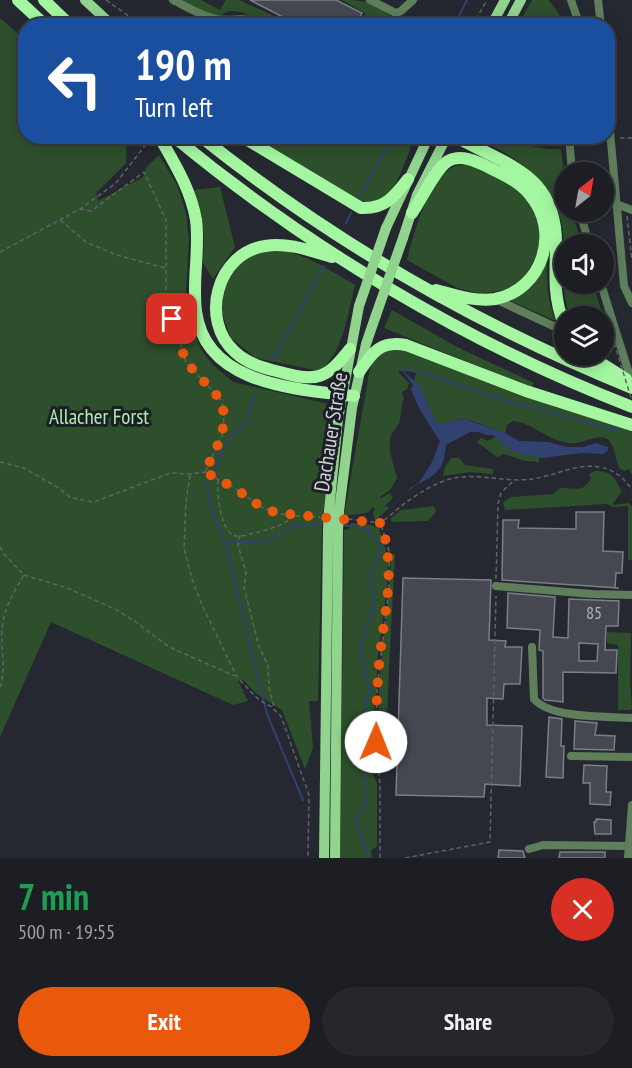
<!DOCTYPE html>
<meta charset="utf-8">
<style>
body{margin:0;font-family:"PT Sans Narrow",sans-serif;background:#25272c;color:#f1f3f6;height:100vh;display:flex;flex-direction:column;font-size:22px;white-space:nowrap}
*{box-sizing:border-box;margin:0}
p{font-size:20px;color:#a0a2a6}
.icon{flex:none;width:33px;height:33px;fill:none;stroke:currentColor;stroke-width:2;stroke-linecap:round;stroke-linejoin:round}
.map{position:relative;height:858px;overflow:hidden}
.panel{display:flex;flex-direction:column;background:#1c1e24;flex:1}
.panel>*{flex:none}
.hud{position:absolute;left:18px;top:18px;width:597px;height:126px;border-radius:24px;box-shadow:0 3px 15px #0003,0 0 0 2px #3a3c41;background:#1a4fa0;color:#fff;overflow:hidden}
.needle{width:39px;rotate:31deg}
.controls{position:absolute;left:554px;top:162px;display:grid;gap:12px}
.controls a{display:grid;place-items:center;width:60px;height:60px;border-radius:50%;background:#1c1e24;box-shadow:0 3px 15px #0003,0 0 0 2px #3a3c41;font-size:30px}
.pin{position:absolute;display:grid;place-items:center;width:51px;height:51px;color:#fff;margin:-26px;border-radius:12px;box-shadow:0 3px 9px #0006}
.me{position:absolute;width:66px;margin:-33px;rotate:1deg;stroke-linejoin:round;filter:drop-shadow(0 0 4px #0008)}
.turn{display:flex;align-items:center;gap:21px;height:126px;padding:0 18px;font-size:27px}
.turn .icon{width:78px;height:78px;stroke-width:2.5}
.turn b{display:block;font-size:42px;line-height:51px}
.round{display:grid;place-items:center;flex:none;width:63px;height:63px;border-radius:32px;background:#25272c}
.overview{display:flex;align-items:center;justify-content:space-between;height:102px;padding:0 18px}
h1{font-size:36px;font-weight:700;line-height:45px;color:#1e9e55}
.cta{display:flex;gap:12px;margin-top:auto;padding:12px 18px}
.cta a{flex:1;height:69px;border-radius:36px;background:#ea580c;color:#fff;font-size:24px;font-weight:700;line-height:69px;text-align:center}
.cta a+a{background:#25272c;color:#f1f3f6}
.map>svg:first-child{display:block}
.green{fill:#2d4f2c}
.water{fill:#314170}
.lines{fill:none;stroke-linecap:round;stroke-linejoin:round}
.stream{stroke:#314170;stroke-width:2}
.building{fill:#454851;stroke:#7a7e87;stroke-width:1.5;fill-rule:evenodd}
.path{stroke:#60636a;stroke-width:1.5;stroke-dasharray:4.5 3;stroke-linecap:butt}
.minor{stroke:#5e7e5c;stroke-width:8}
.major{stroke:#90d48d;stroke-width:10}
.highway{stroke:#a4f7a0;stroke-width:12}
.path-bridge{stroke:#60636a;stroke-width:1.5;stroke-dasharray:4.5 3;stroke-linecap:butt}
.major-bridge{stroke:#90d48d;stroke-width:10}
.route{stroke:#ea580c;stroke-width:10;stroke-dasharray:0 18}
.labels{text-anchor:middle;stroke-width:6;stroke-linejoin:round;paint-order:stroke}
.number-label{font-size:18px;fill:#afb1b8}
.park-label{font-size:21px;fill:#aeeeaa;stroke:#1b1f26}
.street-label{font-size:21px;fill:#d2d4da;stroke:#1b1f26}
</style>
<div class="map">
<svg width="632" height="858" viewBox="0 0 632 858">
<rect width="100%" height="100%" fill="#252830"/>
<path class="green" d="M177 0H201L220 10 226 0H239L294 25H270L241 12 229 11 218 16 205 14Z
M342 0C360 0 384 2 393 20L392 25H359L365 13Z
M532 0H548L556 9 565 25H518Z
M0 18 25 40 26 136 127 137 126 163 96 193 98 201 143 177 146 168 159 155 177 185 186 213 189 240 186 294 190 322 201 350 213 365 233 382 328 404 333 413 322 528 318 701H309L313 748 305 769 282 710 257 694 242 679 238 681 248 701 233 705 51 622 0 737Z
M251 137H397L407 143 411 148C402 167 393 207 366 202 361 201 356 198 352 196Z
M475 137H504L518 144 549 149H561L564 173V212H572L582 244H564V284H593L603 316H572C564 305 564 286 563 272 563 257 565 240 562 225 552 177 515 157 475 137Z
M471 164 516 188 533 208 543 236 537 255 524 278 508 289 482 294 457 288 407 260C414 233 427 182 453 167 458 165 466 165 471 164Z
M220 187 235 247 213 279 203 263 204 238 201 213 194 190Z
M278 249C307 255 330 270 355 285 348 312 343 355 319 371L256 358 231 338 222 313 223 287 238 266 255 253Z
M547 261C547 282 547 302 556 321L511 301 532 285Z
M392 310 457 347 534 383 531 388 384 328Z
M395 347 552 406 632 431V475L629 469 625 471 620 469C615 460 616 445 607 439 597 433 581 445 570 443 548 441 533 423 513 421L507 425 505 433C493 430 473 419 462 419 453 419 447 425 438 424 428 411 426 391 414 381L416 373 404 369 398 372 409 383 407 389 402 392 404 399C400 407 402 415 399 423 397 427 393 431 391 435 387 449 394 465 397 478L391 489 380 497 381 498 390 493 393 498 385 506 389 508 375 521 373 513 375 509 373 507 367 513 344 516 370 368 378 354Z
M495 437 524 454 539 457V462L525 461 504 454 497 457 477 442 481 438 488 441Z
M451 458H459L465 465 493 469V474L470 472 443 476 445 467Z
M595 471C613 471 613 477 622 491L612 505 629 503 632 507V560H628V506L613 507 607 504 505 510 503 502 511 497 553 494 560 488C576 487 581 494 591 479L589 474Z
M434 506 436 512 428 521 392 522 390 519 401 510Z
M351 523 371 525 379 528 388 558 387 588 378 655 375 706 368 749 369 763 377 784V846L371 851 372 858H340L344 530H348Z
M391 554H395L388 689 387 764 380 766C377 729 378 692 382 655 385 620 391 589 391 554Z
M607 632 631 633 630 682 632 708 630 710H618V645L607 643Z"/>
<path class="water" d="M401 369 420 386 434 418 438 424H444L454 420 465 419 505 433 519 441 549 442 567 447H583L596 443 608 447V450L604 454 582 453 542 458 511 451 493 435H486L479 432H470L446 445C444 472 435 475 413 487 402 494 394 504 385 513L411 487 419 483 432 462 440 441C429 424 418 409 411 389L413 385Z"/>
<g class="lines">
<path class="stream" d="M454 26 467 0
M361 194 390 141
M346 223 351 213
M273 360 324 266
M402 370 417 371 486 395 619 431
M215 471 222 449 246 422 255 394
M206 481 213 514 225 543 236 542
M342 525 368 529 382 547 370 575 374 605 360 648 369 688 361 736 367 801 356 820 369 858
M240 542 270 541 293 526 324 523
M225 543 267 714 303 800"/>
</g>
<path class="building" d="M250 0H336L362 13 355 26H300Z
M576 512H604L603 551 623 552 622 573H616L615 588H619L502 580 503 520H519L518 528 576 529Z
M403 578 491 580 489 640 506 641 505 647H522L520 684H504L503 699 487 698V725L522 726 520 786 485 784 484 797 396 795Z
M508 593 555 597 553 637 568 638 569 599 619 601 618 626H606L605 650H617L616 673 563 672V702L545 700 543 698V651L539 650 540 630 507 628ZM579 643 598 644 597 661H579Z
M549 717 562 719 561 746H564L563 778 546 777Z
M575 721 597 723 595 735 615 736 614 750 574 749Z
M584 765 607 766 606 792H611L610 805 590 804V783H583Z
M596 819 611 820V834H595L594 822H596Z
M499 850 523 851 525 858H498Z
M560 852H605V858H559Z"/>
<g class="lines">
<path class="path" d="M106 0 143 26
M472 26 487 0
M608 36 616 106
M511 136 535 144 560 145
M620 138H632
M579 141 588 140 592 136
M80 209 91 211 144 172 166 220V297L186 362 222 401 224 417 222 436 205 472
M627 216 632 261
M60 220 86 242 117 255 165 268
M0 252 80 209 116 183 150 139
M603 264 607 278
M0 462 24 468 59 488 71 498 94 502 170 473 191 474 205 472 236 489 261 507 277 513 294 516 320 517
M190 475 186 502 184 548 192 579 202 605 237 677 259 700 270 706 281 716 309 795 308 858
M218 480C217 493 220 533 236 536 243 537 253 533 259 532 273 528 283 525 294 516
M348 519 381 523C401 506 423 487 450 479 477 472 505 483 532 479 555 476 576 463 599 467 614 469 624 478 632 490
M240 535 238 545 246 573 244 587 259 647 268 665 269 688 275 711
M0 547 5 555 24 575C13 593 3 610 2 631 1 650 6 669 0 687
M24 575 67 588 115 609 136 622 169 647 235 676
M496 579 498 504 501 493 513 481
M380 858V786L376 742 377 690 389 588V551L381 524
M405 858 490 842 496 596"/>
<path class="minor" d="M173 0C187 7 201 16 216 19 238 22 242 14 266 26
M370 0 396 13 397 26
M571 0 580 26
M598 0 601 26
M396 13 401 11 413 0
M608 109 624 286 632 303
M569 136 572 172
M616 204 632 210
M580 212 589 244
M601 284 632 383
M495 299 564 331
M496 586 592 594 632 595
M532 647 534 699C551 719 606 716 632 718
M571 756 632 757
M529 849 543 845 629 846
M628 858 632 805"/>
<path class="major" d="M85 0 113 26
M491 26 505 0
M507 26 521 0
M386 228 429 136
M403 238 417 195 447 136
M329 511 338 419 359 306
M339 511 352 408 366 344 376 315
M324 858 328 530
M335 858 338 530"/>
<path class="highway" d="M18 0 46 26
M44 0 71 26
M159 136C174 163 191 189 196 220 200 250 192 280 196 311 205 385 296 389 354 396
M173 136C309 249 467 343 632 407
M200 136C331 241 477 325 632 388
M241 136 361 208C385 209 394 197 408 179
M454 136C510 167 559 174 556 251 555 277 554 300 564 324
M412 213C421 200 436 168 448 161 461 154 476 161 488 167 503 175 519 181 530 195 561 231 543 290 495 299 475 302 455 295 436 290
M332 257C311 251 288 242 265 246 217 253 199 320 235 352 248 364 264 368 280 372 318 383 327 378 350 349
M590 356 626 379
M359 372C372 353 380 340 406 345L526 391 632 425"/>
<path class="path-bridge" d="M612 336 632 401"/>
<path class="major-bridge" d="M359 306 386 228
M376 315 403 238
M328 530 329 511
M338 530 339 511"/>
</g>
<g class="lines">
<path class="route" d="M172 319 186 362 222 401 224 417 222 436 205 472 236 489 261 507 277 513 381 523C396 569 385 609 380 655 377 684 376 713 376 742"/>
</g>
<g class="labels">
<g class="number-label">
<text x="594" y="619">85</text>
</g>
<g class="park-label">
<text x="99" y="424">Allacher Forst</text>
</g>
<g class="street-label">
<text transform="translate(331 432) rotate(-81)" y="7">Dachauer Straße</text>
</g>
</g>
</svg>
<div class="controls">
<a><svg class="needle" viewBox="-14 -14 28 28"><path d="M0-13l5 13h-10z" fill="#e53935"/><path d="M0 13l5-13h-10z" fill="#a0a2a6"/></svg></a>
<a><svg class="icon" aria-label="sound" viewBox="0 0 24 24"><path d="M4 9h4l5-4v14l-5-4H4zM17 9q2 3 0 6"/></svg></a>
<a><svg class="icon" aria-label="layers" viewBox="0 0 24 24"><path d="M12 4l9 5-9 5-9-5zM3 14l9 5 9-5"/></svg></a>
</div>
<div class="pin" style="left:172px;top:319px;background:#d93025"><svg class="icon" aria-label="arrive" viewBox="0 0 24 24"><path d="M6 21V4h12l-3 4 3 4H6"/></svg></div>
<svg class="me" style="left:376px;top:742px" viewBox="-20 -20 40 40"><circle r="19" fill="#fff"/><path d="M0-13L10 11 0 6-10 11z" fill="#ea580c"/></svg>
<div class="hud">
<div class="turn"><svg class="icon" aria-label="left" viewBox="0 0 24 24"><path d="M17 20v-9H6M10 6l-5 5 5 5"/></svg><div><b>190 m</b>Turn left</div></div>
</div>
</div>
<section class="panel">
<div class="overview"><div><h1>7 min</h1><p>500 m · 19:55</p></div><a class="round" style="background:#d93025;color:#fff"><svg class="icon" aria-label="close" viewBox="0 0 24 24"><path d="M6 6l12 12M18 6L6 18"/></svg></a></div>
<div class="cta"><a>Exit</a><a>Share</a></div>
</section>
